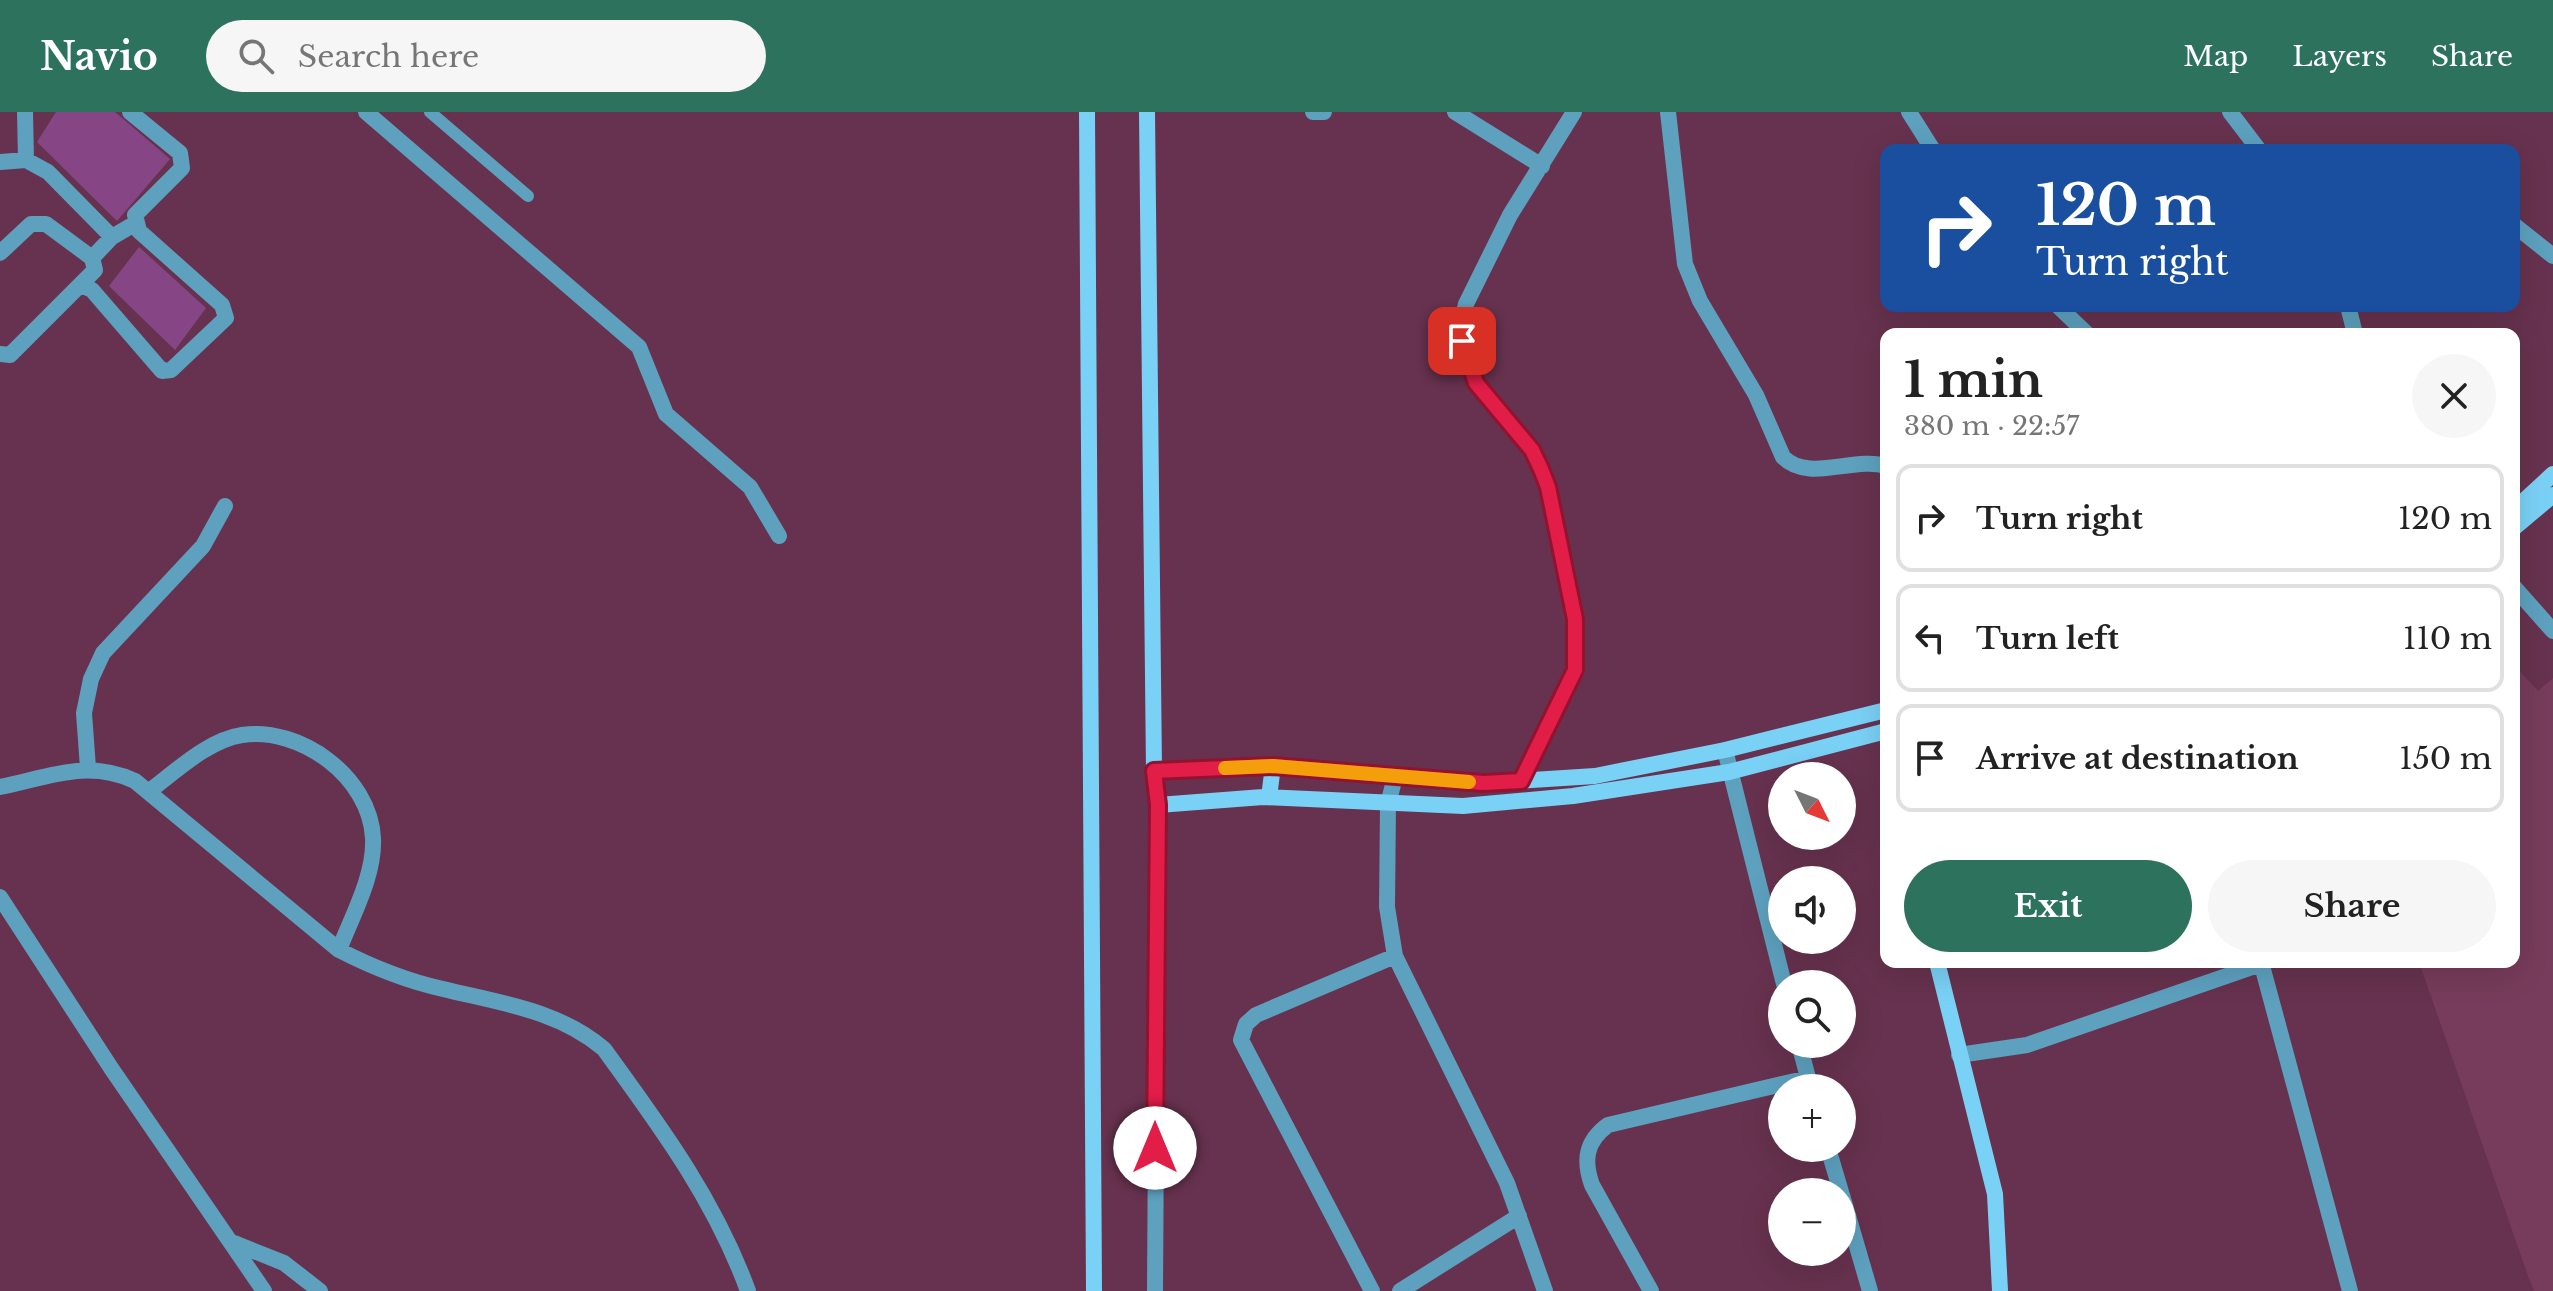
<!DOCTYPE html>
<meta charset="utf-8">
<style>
body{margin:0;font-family:"Libre Baskerville",serif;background:#f6f6f6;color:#222;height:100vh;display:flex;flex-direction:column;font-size:30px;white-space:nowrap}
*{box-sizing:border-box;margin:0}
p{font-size:26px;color:#767676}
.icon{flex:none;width:44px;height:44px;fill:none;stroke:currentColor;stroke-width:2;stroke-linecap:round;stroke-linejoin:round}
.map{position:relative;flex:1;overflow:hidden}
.panel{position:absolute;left:1880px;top:216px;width:640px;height:640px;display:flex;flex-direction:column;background:#fff;border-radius:16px;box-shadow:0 8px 32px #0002}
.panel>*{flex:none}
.top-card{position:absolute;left:1880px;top:32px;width:640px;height:168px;border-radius:16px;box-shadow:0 8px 32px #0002;background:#1a4fa0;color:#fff;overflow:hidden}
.needle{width:52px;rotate:132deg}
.buttons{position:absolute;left:1768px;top:650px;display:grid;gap:16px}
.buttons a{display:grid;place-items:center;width:88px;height:88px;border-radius:50%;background:#fff;box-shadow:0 8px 32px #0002;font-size:40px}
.pin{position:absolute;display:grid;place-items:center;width:68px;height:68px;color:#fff;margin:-34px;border-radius:16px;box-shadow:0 4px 12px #0006}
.me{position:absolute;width:88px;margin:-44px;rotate:0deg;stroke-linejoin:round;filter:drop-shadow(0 0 6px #0008)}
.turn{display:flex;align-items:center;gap:28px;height:168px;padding:0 24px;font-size:36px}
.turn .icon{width:104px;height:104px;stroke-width:2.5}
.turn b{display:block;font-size:56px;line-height:68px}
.round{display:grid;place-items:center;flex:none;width:84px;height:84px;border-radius:42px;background:#f6f6f6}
.summary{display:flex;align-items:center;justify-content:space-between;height:136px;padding:0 24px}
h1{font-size:48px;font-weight:700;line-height:60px}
.primary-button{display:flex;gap:16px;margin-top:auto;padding:16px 24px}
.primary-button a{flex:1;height:92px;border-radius:48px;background:#2c725d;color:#fff;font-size:32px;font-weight:700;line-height:92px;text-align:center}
.primary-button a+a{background:#f6f6f6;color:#222}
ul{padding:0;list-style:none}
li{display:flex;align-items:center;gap:24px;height:108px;margin:0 16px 12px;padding:0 8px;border:4px solid #e0e0e0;border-radius:16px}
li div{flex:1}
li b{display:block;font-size:30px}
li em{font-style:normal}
header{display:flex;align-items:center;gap:48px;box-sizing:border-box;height:112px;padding:0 40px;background:#2c725d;color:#fff}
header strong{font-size:38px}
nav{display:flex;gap:44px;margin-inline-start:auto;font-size:28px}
.search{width:560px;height:72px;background:#f6f6f6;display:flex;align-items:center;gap:20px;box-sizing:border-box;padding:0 28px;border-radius:44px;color:#767676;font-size:30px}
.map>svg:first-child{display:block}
.built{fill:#773c5b}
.building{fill:#864685}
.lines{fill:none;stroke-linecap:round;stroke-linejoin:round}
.lane{stroke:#5da1bf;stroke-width:12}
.street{stroke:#5da1bf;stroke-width:16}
.secondary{stroke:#7ad1f6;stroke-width:16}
.route-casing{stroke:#92132f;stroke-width:20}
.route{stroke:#e11d48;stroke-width:14}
.slow{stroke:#f59e0b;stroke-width:14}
</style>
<header>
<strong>Navio</strong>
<div class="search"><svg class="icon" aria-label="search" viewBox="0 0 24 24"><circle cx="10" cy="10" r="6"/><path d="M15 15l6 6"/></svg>Search here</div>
<nav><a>Map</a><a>Layers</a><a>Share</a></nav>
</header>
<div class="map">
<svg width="2553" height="1179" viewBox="0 0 2553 1179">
<rect width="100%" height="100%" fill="#67324f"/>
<path class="built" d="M2514 553 2538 579 2553 566V1179H2534L2528 1164 2419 850H2514Z"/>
<path class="building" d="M56 0H115L170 47 117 109 37 30Z
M139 135 206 196 175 238 109 174Z"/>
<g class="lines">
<path class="lane" d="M430 0 528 84"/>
<path class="street" d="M366 0 639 235 666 302 750 375 779 424
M1313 0H1324
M1455 0 1542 54
M1668 0 1685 152 1700 189 1756 283 1783 345C1808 371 1855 344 1886 354
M1909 0 1933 38
M2230 0 2259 38
M26 48 48 60 112 125
M0 50 26 48 25 0
M2514 113 2553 144
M0 141 31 112H46L92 146 95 158 10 243 0 242
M92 146 112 125 136 111
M81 173 92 178 162 259 171 258 226 206 222 193 139 119 135 103 182 56 180 41 130 0
M2058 194 2087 222
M2348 194 2355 222
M2514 475 2553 519
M1725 638 1784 872
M88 656 84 601 91 567 103 541 203 434 225 394
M1395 665 1388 692 1387 795 1395 844 1507 1071 1545 1179
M1521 669 1575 558V507L1548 375 1532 338 1476 271 1460 216 1466 192 1510 103 1574 0
M0 675C49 665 88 647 135 669L339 838C372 855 407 869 443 877 500 891 558 898 604 937 660 1014 715 1088 748 1179
M148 680C175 660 208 628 242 623 300 614 370 665 373 726 375 763 352 804 339 838
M0 785 111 956 264 1179
M2261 850 2350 1179
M1799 932 1810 973
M1959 943 2027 933 2261 852
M1828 1036 1841 1080
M1842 1083 1870 1179
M234 1131 284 1151 320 1179
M1155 1179 1158 693
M1372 1179 1241 928 1246 912 1256 903 1395 844
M1400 1179 1519 1104
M1651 1179 1592 1073C1583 1048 1586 1029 1608 1013L1808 966"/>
<path class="secondary" d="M1087 0 1094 1179
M1147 0 1154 659 1158 693 1263 685 1463 694 1573 684 1729 660 1886 619
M2514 398 2553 362
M2514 416 2553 383
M1154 659 1273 654 1483 671 1595 664 1725 638 1886 598
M1269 685 1273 654
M1937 850 1995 1082 2000 1179"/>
</g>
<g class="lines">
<defs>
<path id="route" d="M1155 1036 1158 693 1154 659 1273 654 1483 671 1521 669 1575 558V507L1548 375 1541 357 1532 338 1476 271 1462 229"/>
</defs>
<use href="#route" class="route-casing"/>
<use href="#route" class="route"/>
<path class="slow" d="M1225 656 1273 654 1469 670"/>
</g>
</svg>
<div class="buttons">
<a><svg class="needle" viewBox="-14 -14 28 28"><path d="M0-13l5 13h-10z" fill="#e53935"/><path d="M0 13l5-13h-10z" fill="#767676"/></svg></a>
<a><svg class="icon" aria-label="sound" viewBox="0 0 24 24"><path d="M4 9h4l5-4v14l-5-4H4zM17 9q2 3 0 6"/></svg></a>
<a><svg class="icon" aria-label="search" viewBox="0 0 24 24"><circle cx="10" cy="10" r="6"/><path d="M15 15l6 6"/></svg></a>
<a>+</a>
<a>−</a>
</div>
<div class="pin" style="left:1462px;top:229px;background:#d93025"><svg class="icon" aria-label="arrive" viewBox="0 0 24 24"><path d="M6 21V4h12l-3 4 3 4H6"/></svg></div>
<svg class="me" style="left:1155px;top:1036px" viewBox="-20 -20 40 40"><circle r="19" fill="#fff"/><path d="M0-13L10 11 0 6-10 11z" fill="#e11d48"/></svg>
<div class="top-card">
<div class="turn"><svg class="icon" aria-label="right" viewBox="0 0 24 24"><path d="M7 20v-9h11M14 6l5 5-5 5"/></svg><div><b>120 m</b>Turn right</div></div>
</div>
<section class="panel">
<div class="summary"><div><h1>1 min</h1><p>380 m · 22:57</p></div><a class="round"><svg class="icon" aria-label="close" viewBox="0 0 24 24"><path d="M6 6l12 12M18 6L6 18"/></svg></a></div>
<ul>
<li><svg class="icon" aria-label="right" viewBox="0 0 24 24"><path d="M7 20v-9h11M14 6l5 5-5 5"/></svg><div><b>Turn right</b></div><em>120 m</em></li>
<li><svg class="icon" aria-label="left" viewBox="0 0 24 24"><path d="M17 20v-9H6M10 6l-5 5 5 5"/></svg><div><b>Turn left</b></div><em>110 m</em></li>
<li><svg class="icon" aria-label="arrive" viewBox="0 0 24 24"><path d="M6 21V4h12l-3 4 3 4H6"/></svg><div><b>Arrive at destination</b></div><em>150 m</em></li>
</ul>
<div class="primary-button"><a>Exit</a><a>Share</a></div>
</section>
</div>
